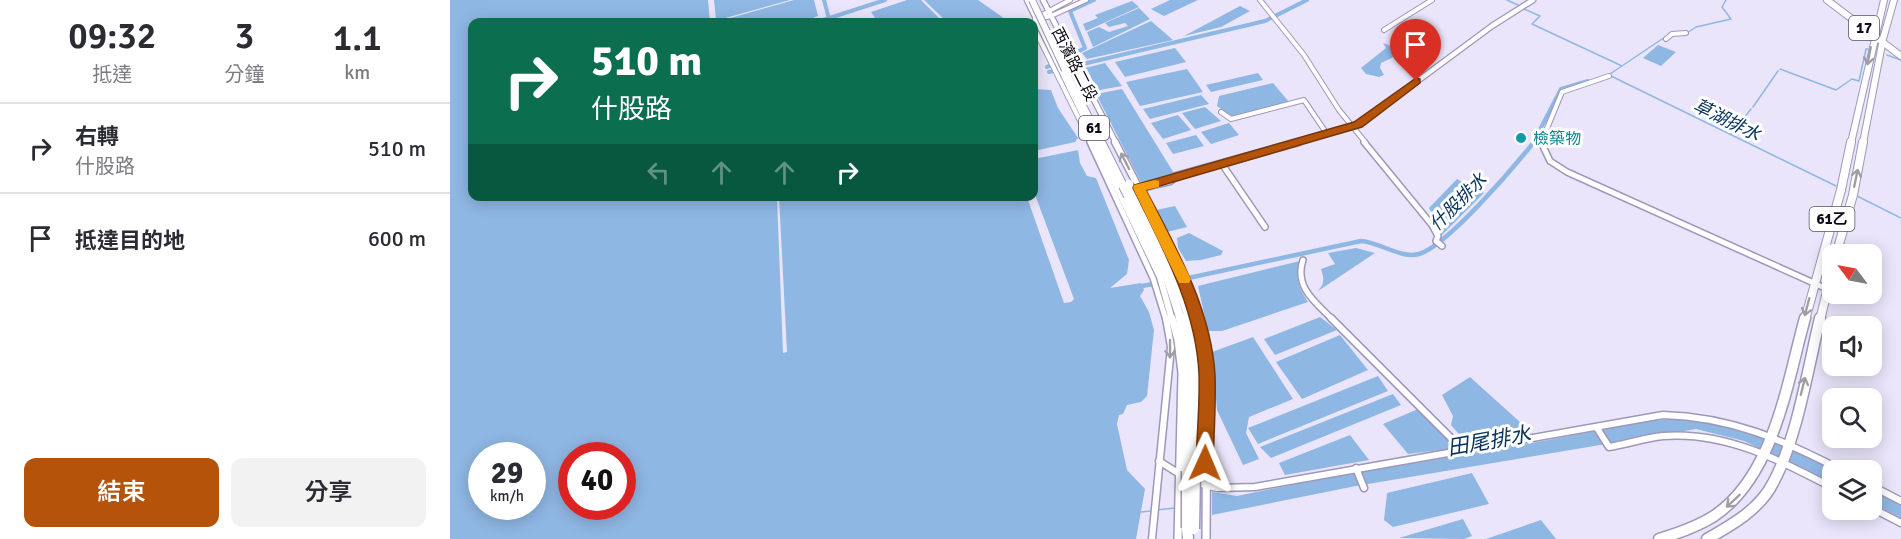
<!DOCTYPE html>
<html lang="zh-TW">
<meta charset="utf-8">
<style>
body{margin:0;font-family:Signika,"Noto Sans TC",sans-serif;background:#f2f2f3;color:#2b2b33;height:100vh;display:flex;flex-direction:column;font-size:22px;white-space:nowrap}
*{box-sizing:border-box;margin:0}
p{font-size:20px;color:#7c7c81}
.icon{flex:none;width:33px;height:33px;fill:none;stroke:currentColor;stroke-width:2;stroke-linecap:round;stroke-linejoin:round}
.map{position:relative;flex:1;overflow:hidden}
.panel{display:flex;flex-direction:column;background:#fff;width:450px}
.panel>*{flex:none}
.top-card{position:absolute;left:18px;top:18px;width:570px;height:183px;border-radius:12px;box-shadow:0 3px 15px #0003;background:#0b6e4f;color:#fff;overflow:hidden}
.needle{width:39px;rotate:302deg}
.tools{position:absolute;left:1372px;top:244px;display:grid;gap:12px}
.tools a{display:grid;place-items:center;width:60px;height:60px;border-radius:12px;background:#fff;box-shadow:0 3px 15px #0003;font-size:30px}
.speed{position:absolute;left:18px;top:442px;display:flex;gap:12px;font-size:30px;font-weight:700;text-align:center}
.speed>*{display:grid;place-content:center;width:78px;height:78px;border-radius:50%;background:#fff;box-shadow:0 3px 15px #0003;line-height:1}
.speed small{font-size:15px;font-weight:400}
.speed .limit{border:9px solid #d22;background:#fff;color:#111}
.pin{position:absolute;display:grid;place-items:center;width:51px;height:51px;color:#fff;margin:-62px -26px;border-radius:50% 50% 50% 0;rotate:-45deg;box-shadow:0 0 6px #0007}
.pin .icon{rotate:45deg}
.me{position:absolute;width:66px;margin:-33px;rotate:1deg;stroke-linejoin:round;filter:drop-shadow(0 0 4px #0008)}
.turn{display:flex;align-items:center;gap:21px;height:126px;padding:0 24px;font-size:27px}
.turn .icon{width:78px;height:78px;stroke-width:2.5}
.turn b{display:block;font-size:42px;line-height:51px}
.lanes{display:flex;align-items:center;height:57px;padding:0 24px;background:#0003;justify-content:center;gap:30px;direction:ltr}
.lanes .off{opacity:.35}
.eta{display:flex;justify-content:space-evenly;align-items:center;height:102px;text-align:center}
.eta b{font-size:36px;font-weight:600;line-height:42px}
.button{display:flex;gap:12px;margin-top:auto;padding:12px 24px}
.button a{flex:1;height:69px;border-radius:12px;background:#b45309;color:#fff;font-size:24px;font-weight:600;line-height:69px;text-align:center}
.button a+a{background:#f2f2f3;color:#2b2b33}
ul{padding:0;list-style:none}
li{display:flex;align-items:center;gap:18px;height:90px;padding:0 24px;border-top:2px solid #e1e1e2}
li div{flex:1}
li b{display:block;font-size:22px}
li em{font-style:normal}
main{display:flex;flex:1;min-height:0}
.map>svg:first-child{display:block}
.water{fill:#8fb7e3;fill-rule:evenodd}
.pier{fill:#eae5fb}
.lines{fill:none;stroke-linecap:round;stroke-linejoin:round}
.stream{stroke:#8fb7e3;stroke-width:1.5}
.canal-far1{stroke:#8fb7e3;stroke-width:4}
.canal{stroke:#8fb7e3;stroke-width:4.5}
.minor-far2-casing{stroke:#9f97b9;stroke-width:6}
.minor-far1-casing{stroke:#9f97b9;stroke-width:8}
.minor-casing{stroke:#9f97b9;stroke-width:9}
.tertiary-far2-casing{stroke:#9f97b9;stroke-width:7}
.tertiary-far1-casing{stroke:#9f97b9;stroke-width:9}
.tertiary-casing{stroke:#9f97b9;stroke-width:10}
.primary-far2-casing{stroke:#9f97b9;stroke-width:8}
.primary-far1-casing{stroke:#9f97b9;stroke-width:10}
.primary-casing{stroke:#9f97b9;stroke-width:13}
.trunk-far2-casing{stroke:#9f97b9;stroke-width:8}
.trunk-far1-casing{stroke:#9f97b9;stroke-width:10}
.trunk-casing{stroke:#9f97b9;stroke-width:13}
.minor-far2{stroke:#fff;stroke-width:4}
.minor-far1{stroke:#fff;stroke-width:5}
.minor{stroke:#fff;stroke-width:6}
.tertiary-far2{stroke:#fff;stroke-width:4.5}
.tertiary-far1{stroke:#fff;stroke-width:6}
.tertiary{stroke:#fff;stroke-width:7}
.primary-far2{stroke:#fff;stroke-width:6}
.primary-far1{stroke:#fff;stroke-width:8}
.primary{stroke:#fff;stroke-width:10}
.trunk-far2{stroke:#fff;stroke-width:6}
.trunk-far1{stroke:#fff;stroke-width:8}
.trunk{stroke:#fff;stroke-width:10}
.trunk-bridge-far2-casing{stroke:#9f97b9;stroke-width:8;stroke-linecap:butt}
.trunk-bridge-far1-casing{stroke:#9f97b9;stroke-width:10;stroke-linecap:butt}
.trunk-bridge-casing{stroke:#9f97b9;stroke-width:13;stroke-linecap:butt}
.trunk-bridge-far2{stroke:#fff;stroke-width:6}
.trunk-bridge-far1{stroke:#fff;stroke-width:8}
.trunk-bridge{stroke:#fff;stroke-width:10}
.oneway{stroke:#9f9ea3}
.route{fill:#b45309;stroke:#753606;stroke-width:1.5}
.slow{fill:#f59e0b}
.culture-dot{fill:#0f9aa8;stroke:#fff;stroke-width:2}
.labels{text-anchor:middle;stroke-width:6;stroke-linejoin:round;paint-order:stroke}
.shield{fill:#fff;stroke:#57555d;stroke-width:1.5}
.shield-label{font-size:15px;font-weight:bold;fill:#0f0c18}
.street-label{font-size:16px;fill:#0f0c18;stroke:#fff}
.culture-label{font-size:16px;fill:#0d838f;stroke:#fff;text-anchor:start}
.water-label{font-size:18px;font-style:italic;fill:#043159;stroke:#fff}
.near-water-label{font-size:21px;font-style:italic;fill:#043159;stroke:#fff}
</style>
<main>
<section class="panel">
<div class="eta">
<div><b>09:32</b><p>抵達</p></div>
<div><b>3</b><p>分鐘</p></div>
<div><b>1.1</b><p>km</p></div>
</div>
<ul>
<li><svg class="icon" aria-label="right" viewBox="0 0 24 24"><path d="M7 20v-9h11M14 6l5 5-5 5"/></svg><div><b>右轉</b><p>什股路</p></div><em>510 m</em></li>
<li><svg class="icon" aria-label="arrive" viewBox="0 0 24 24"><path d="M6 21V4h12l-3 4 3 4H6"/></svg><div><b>抵達目的地</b></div><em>600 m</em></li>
</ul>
<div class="button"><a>結束</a><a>分享</a></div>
</section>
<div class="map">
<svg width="1451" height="539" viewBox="0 0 1451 539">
<rect width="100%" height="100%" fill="#eae5fb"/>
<path class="water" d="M0 0H258L260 22H22V196L577 197 614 303 621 302 624 299 584 192V159L628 150 630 163 637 176 646 178 679 260 677 274 660 288 691 283 694 290 690 296 699 312 704 330 697 396 691 402 677 405 673 414 669 415 667 424 677 470 695 489 686 539H0ZM32 456H82V507H32ZM122 456H172V507H122Z
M264 0H340L268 20H266Z
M344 0H364L368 16 352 22H266Z
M457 0H471L493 22H428L421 12Z
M474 0H528L558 21 557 22H497Z
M720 0H748L714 16 701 9Z
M682 1 689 7 636 31 633 24 648 18 645 15Z
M790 6 800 11 771 27 734 36Z
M689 8 700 19 643 47 637 32 649 27 659 32 678 26 675 23 659 27 655 23Z
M701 21 723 40 637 59 632 53Z
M933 43 941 46 946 56 931 63 930 68 934 75 929 77 916 74 911 68 936 48Z
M1208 45 1226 52 1211 66 1193 58Z
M725 48 736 62 675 77 665 62Z
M655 63 672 86 644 91 631 69Z
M737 69 753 92 690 106 676 82Z
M808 73 813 80 761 92 756 85Z
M823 83 839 102 782 117 767 106 769 96Z
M584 89 601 90 608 108 628 138 625 142 584 151Z
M672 89 725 175 692 184 646 94Z
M751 95 759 104 700 119 693 109Z
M755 107 771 121 745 129 732 113Z
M728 115 741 130 713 139 701 123Z
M779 123 789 135 761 144 751 132Z
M746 135 754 146 723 154 716 143Z
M1007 179 1034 193 990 237 987 222 979 208Z
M725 206 737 227 717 232 706 210Z
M739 233 773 251 771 255 751 260 736 261 728 248 727 238Z
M906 248 925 253 868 291C875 282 874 279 871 269L885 264 878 253Z
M850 261C844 277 849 288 858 302L772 331H758L748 286Z
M870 317 887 330 825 355 814 339Z
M890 335 918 370 852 399 826 362Z
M803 337 843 399 799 417 796 433 809 459 793 465 767 410 762 352Z
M928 376 938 391 808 444 798 428Z
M1020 377 1081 432 1020 447 1001 425 1003 416 992 395Z
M943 394 951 405 821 458 810 447Z
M968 409 1006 448 958 454 933 424Z
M1234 418 1288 427 1348 451 1386 471H1383V483L1294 441 1246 429 906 486 762 515V492L787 496 893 474 1039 451 1199 421Z
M900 435 919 460 835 475 829 463Z
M1022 473 1039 504 943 527 934 520 937 493Z
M1422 490 1451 505V518L1422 503Z
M1013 519 1022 536 1014 539 949 538Z
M1091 520 1106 539H1036Z"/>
<path class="pier" d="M327 197H329L337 352 333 353Z"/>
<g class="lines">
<path class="stream" d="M1057 0 1070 6
M1074 9 1090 16 1082 24 1172 66
M1234 35 1246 27 1281 19 1272 7 1276 0
M1437 55 1451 60
M1330 69 1386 90 1402 79 1409 81 1416 49H1418
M1160 74 1215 37
M1161 76 1386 186
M1303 107 1328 71
M1281 135 1301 109
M1407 196 1451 218
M706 510 725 508
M691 512 701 511"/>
<path class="canal-far1" d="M374 0 379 19
M367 22 435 0
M597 67 635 48 620 11 644 0
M599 72 815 21 857 0
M1083 143 1111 89 1138 81"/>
<path class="canal" d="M729 280 911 241C929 242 951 259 969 254 997 246 1064 167 1084 142
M692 286 714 282"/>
<defs>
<path id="minor-far2" d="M810 0 854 55 889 110 916 143
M586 18 620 0
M585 19V30L641 143
M587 19 601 16 636 0
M934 30 982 0
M1216 39 1222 34 1236 33
M771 112 781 119 854 100 877 134
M1091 143 1112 92 1159 76"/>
<path id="minor-far1" d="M640 142 703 278 716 320
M914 142 982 225 988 236 986 241 992 246
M1091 142 1100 161 1117 172 1377 289
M772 164 815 227
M853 260C844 287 865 302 883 320"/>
<path id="minor" d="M881 318 1014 451
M1147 428 1159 447C1177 444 1195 438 1213 436 1275 431 1330 460 1383 488
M709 461 731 475
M906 468 914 488
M744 482 767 488 805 487 1213 415C1282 417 1333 440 1393 471
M1422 486 1451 501
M1422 508 1451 523
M702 539 721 347 716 318"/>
<path id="tertiary-far2" d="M577 0 646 143
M593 0 666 143
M844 143 908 125 1042 26 1083 0"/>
<path id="tertiary-far1" d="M645 142 710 277 722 320
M665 142 710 229 748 320
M686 189 720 181 726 176 849 142"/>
<path id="tertiary" d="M722 318 728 340 732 373 728 539
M748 318 757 374 756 539"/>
<path id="primary-far2" d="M1377 0 1451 56
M1401 143 1434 0
M1413 143 1433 39 1444 0"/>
<path id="primary-far1" d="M1386 255 1403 195 1413 142
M1355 320 1391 190 1401 142
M1370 320 1383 268"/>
<path id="primary" d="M1209 539C1229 533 1247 527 1264 516 1324 476 1337 383 1355 318
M1257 539C1282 525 1310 509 1323 483 1347 439 1358 368 1370 318"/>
<path id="trunk-far2" d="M615 70 652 143"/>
<path id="trunk-far1" d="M651 142 673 186
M684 195 723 272 740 320
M678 196 716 274 731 320"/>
<path id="trunk" d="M731 318 739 378 737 471
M739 318 747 378 745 473
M737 528 738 539"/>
</defs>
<use href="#minor-far2" class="minor-far2-casing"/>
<use href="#minor-far1" class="minor-far1-casing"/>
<use href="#minor" class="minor-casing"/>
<use href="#tertiary-far2" class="tertiary-far2-casing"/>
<use href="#tertiary-far1" class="tertiary-far1-casing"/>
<use href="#tertiary" class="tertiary-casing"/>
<use href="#primary-far2" class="primary-far2-casing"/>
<use href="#primary-far1" class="primary-far1-casing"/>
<use href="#primary" class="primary-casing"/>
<use href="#trunk-far2" class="trunk-far2-casing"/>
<use href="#trunk-far1" class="trunk-far1-casing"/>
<use href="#trunk" class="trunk-casing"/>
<use href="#minor-far2" class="minor-far2"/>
<use href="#minor-far1" class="minor-far1"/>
<use href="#minor" class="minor"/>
<use href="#tertiary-far2" class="tertiary-far2"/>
<use href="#tertiary-far1" class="tertiary-far1"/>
<use href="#tertiary" class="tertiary"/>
<use href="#primary-far2" class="primary-far2"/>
<use href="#primary-far1" class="primary-far1"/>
<use href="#primary" class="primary"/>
<use href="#trunk-far2" class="trunk-far2"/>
<use href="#trunk-far1" class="trunk-far1"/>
<use href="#trunk" class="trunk"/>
<defs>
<path id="trunk-bridge-far2" d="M582 0 615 70"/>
<path id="trunk-bridge-far1" d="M679 184 684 195
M673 186 678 196"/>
<path id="trunk-bridge" d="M737 471V528
M744 529 745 473"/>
</defs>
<use href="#trunk-bridge-far2" class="trunk-bridge-far2-casing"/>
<use href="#trunk-bridge-far1" class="trunk-bridge-far1-casing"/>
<use href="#trunk-bridge" class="trunk-bridge-casing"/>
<use href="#trunk-bridge-far2" class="trunk-bridge-far2"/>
<use href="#trunk-bridge-far1" class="trunk-bridge-far1"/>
<use href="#trunk-bridge" class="trunk-bridge"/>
</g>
<defs><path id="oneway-shaft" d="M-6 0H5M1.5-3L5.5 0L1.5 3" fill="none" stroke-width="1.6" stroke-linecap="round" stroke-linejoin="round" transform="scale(1.5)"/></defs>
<g class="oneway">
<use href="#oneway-shaft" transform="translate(1419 56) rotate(101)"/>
<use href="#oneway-shaft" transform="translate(675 161) rotate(-117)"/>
<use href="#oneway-shaft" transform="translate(1406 178) rotate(-78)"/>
<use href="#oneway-shaft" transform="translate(1357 307) rotate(105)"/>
<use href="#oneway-shaft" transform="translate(720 349) rotate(90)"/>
<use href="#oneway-shaft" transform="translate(1353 386) rotate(-76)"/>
<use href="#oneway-shaft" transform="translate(1283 501) rotate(137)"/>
</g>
<path class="route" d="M966 78 970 79V83L912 127 696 190C726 248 761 308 765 375 766 404 764 434 763 463L761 468 755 470 749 468 746 463C747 433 750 403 749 374 746 307 712 247 683 188L684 185 904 122Z"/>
<path class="slow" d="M705 180 709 181V187L696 190 741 279 739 283H729L683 188 684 185Z"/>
<circle class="culture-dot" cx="1071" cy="138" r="6"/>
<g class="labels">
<g class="shield">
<rect x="1399" y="16" width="30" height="24" rx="4.5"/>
<rect x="629" y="116" width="30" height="24" rx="4.5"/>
<rect x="1359.5" y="207" width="45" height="24" rx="4.5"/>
</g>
<g class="shield-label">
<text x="1414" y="33">17</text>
<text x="644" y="133">61</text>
<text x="1382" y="224">61乙</text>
</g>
<g class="street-label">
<text transform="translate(625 64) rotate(63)" y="6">西濱路二段</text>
</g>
<g class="culture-label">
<text x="1083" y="144">檢築物</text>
</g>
<g class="water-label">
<text transform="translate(1277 120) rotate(26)" y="6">草湖排水</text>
<text transform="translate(1008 202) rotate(-45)" y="6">什股排水</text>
</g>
<g class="near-water-label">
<text transform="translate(1039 441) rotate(-10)" y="7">田尾排水</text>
</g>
</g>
</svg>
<div class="tools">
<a><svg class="needle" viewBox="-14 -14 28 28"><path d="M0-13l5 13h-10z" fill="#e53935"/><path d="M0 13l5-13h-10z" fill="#7c7c81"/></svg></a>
<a><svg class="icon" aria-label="sound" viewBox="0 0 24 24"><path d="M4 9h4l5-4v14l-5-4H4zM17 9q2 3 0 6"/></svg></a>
<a><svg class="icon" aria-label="search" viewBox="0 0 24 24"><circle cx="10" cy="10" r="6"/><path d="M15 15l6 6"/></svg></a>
<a><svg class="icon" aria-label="layers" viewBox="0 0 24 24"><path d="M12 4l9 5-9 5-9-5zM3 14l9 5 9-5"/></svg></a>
</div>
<div class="speed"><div>29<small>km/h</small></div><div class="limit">40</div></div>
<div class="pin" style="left:966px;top:81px;background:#d93025"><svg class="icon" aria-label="arrive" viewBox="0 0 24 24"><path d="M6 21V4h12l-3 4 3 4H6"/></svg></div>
<svg class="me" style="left:755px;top:463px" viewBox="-20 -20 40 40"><path d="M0-17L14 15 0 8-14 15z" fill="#b45309" stroke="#fff" stroke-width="4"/></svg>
<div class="top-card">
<div class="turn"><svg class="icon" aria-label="right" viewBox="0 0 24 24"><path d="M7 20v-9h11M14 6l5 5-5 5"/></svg><div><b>510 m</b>什股路</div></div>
<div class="lanes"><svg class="icon off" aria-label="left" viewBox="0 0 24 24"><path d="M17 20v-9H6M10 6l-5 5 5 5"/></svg><svg class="icon off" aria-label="ahead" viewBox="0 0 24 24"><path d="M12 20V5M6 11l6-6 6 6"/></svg><svg class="icon off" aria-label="ahead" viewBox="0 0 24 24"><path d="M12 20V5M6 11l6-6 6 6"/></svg><svg class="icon" aria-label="right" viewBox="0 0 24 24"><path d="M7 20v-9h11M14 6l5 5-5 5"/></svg></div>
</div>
</div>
</main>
